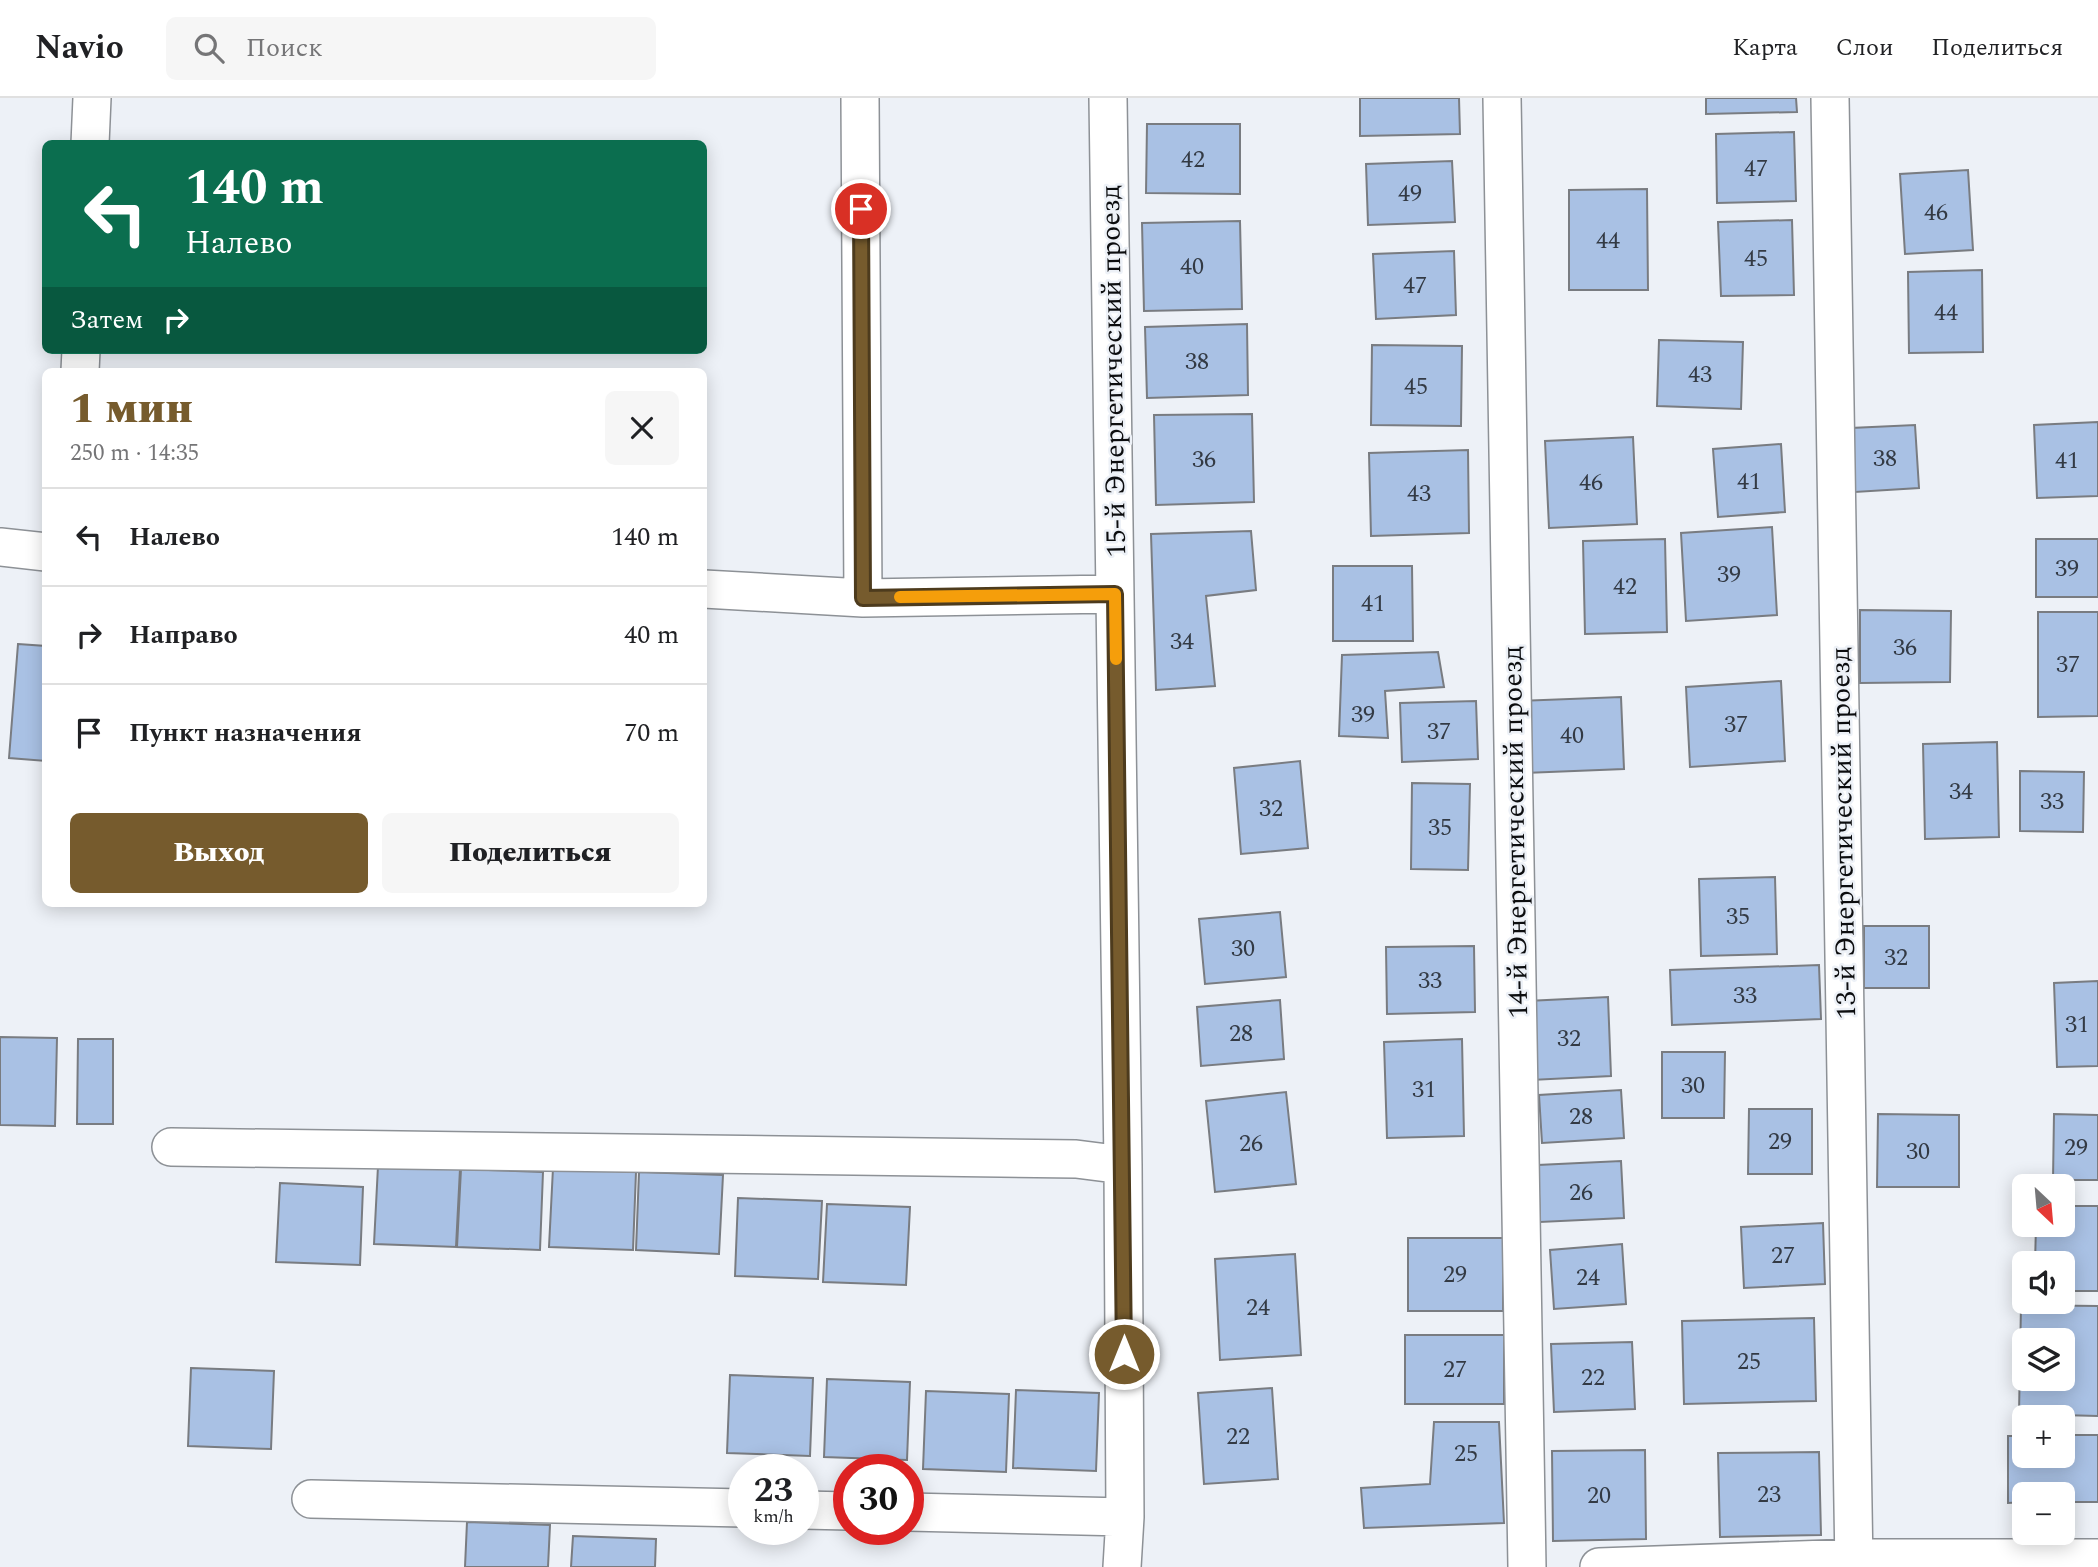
<!DOCTYPE html>
<html lang="ru">
<meta charset="utf-8">
<style>
body{margin:0;font-family:Spectral,serif;background:#f6f6f6;color:#202124;height:100vh;display:flex;flex-direction:column;font-size:26px;white-space:nowrap}
*{box-sizing:border-box;margin:0}
p{font-size:23px;color:#757577}
.icon{flex:none;width:38px;height:38px;fill:none;stroke:currentColor;stroke-width:2;stroke-linecap:round;stroke-linejoin:round}
.map{position:relative;flex:1;overflow:hidden}
.side{position:absolute;left:42px;top:270px;width:665px;height:539px;display:flex;flex-direction:column;background:#fff;border-radius:10px;box-shadow:0 4px 18px #0003}
.side>*{flex:none}
.top-card{position:absolute;left:42px;top:42px;width:665px;height:214px;border-radius:10px;box-shadow:0 4px 18px #0003;background:#0b6e4f;color:#fff;overflow:hidden}
.needle{width:46px;rotate:154deg}
.fabs{position:absolute;left:2012px;top:1076px;display:grid;gap:14px}
.fabs a{display:grid;place-items:center;width:63px;height:63px;border-radius:10px;background:#fff;box-shadow:0 4px 18px #0003;font-size:35px}
.speed{position:absolute;left:728px;top:1356px;display:flex;gap:14px;font-size:35px;font-weight:700;text-align:center}
.speed>*{display:grid;place-content:center;width:91px;height:91px;border-radius:50%;background:#fff;box-shadow:0 4px 18px #0003;line-height:1}
.speed small{font-size:18px;font-weight:400}
.speed .limit{border:10px solid #d22;background:#fff;color:#111}
.pin{position:absolute;display:grid;place-items:center;width:60px;height:60px;color:#fff;margin:-30px;border:4px solid #fff;border-radius:50%;box-shadow:0 2px 7px #0007}
.me{position:absolute;width:77px;margin:-38px;rotate:0deg;stroke-linejoin:round;filter:drop-shadow(0 0 5px #0008)}
.turn{display:flex;align-items:center;gap:24px;height:147px;padding:0 28px;font-size:32px}
.turn .icon{width:91px;height:91px;stroke-width:2.5}
.turn b{display:block;font-size:49px;line-height:60px}
.then{display:flex;align-items:center;height:66px;padding:0 28px;background:#0003;gap:14px;font-size:26px}
.round{display:grid;place-items:center;flex:none;width:74px;height:74px;border-radius:10px;background:#f6f6f6}
.overview{display:flex;align-items:center;justify-content:space-between;height:119px;padding:0 28px}
h1{font-size:42px;font-weight:800;line-height:52px;color:#765b2d}
.action{display:flex;gap:14px;margin-top:auto;padding:14px 28px}
.action a{flex:1;height:80px;border-radius:10px;background:#765b2d;color:#fff;font-size:28px;font-weight:800;line-height:80px;text-align:center}
.action a+a{background:#f6f6f6;color:#202124}
ul{padding:0;list-style:none}
li{display:flex;align-items:center;gap:21px;height:98px;padding:0 28px;border-top:2px solid #e0e0e0}
li div{flex:1}
li b{display:block;font-size:26px}
li em{font-style:normal}
header{display:flex;align-items:center;gap:42px;box-sizing:border-box;height:98px;padding:0 35px;background:#fff;border-bottom:2px solid #e0e0e0}
header strong{font-size:33px}
nav{display:flex;gap:38px;margin-inline-start:auto;font-size:24px}
.search{width:490px;height:63px;background:#f6f6f6;display:flex;align-items:center;gap:18px;box-sizing:border-box;padding:0 24px;border-radius:10px;color:#757577;font-size:26px}
.map>svg:first-child{display:block}
.building{fill:#a9c1e4;stroke:#797c81;stroke-width:2;fill-rule:evenodd}
.lines{fill:none;stroke-linecap:round;stroke-linejoin:round}
.minor-casing{stroke:#8d9196;stroke-width:40}
.minor{stroke:#fff;stroke-width:37}
.route-casing{stroke:#4d3b1d;stroke-width:18}
.route{stroke:#765b2d;stroke-width:12}
.slow{stroke:#f59e0b;stroke-width:12}
.labels{text-anchor:middle;stroke-width:5;stroke-linejoin:round;paint-order:stroke}
.number-label{font-size:24px;fill:#333a44}
.street-label{font-size:28px;fill:#0c0d0f;stroke:#edf1f7}
</style>
<header>
<strong>Navio</strong>
<div class="search"><svg class="icon" aria-label="search" viewBox="0 0 24 24"><circle cx="10" cy="10" r="6"/><path d="M15 15l6 6"/></svg>Поиск</div>
<nav><a>Карта</a><a>Слои</a><a>Поделиться</a></nav>
</header>
<div class="map">
<svg width="2098" height="1469" viewBox="0 0 2098 1469">
<rect width="100%" height="100%" fill="#edf1f7"/>
<path class="building" d="M1360 0H1459L1460 36 1360 38Z
M1706 0H1796L1797 14 1706 16Z
M1147 26H1240V96L1146 95Z
M1794 34 1796 103 1717 105 1716 36Z
M1452 63 1455 124 1368 127 1366 66Z
M1968 72 1973 152 1905 156 1900 76Z
M1647 91 1648 192H1569V92Z
M1792 122 1794 197 1721 198 1718 124Z
M1240 123 1242 211 1144 213 1142 125Z
M1454 153 1456 217 1376 221 1373 156Z
M1982 172 1983 254 1909 255 1908 174Z
M1247 226 1248 297 1147 300 1145 229Z
M1659 242 1743 244 1741 311 1657 308Z
M1372 247 1462 248 1461 328 1371 327Z
M1252 316 1254 404 1156 407 1154 317Z
M2098 324V398L2037 400 2034 327Z
M1915 327 1919 390 1855 394 1851 330Z
M1633 339 1637 426 1549 430 1545 343Z
M1781 346 1785 414 1718 419 1713 351Z
M1468 352 1469 435 1371 438 1369 355Z
M1772 429 1777 517 1686 523 1681 435Z
M1251 433 1256 492 1206 498 1215 588 1156 592 1151 436Z
M1665 441 1667 534 1585 536 1583 443Z
M2036 441H2098V499H2036Z
M1333 468H1412L1413 543H1333Z
M1860 512 1951 513 1950 584 1860 585Z
M2038 514H2098V618L2038 619Z
M18 546 46 548V663L9 660Z
M1438 554 1444 589 1385 593 1388 640 1339 638 1342 557Z
M1781 583 1785 663 1690 669 1686 589Z
M1621 599 1624 671 1523 675 1520 603Z
M1476 603 1478 661 1402 664 1400 605Z
M1997 644 1999 739 1925 741 1923 646Z
M1300 663 1308 750 1241 756 1234 670Z
M2020 673 2084 674 2083 734 2020 733Z
M1412 685 1470 686 1468 772 1411 771Z
M1775 779 1777 856 1701 858 1699 781Z
M1280 814 1286 879 1205 886 1199 821Z
M1864 828H1929V890H1864Z
M1474 848 1475 914 1387 916 1386 849Z
M1819 867 1821 921 1672 927 1670 872Z
M2098 883V968L2057 969 2054 885Z
M1608 899 1611 978 1531 982 1527 903Z
M1280 902 1284 961 1201 968 1197 909Z
M0 939 57 940 55 1028 0 1027Z
M78 941H113V1026H77Z
M1462 941 1464 1038 1387 1040 1384 944Z
M1662 954H1725L1724 1020H1662Z
M1621 992 1624 1040 1542 1045 1539 997Z
M1286 994 1296 1086 1215 1094 1206 1003Z
M1749 1011H1812V1076H1748Z
M1878 1016 1959 1017V1089H1877Z
M2054 1016 2098 1017V1082H2053Z
M1621 1063 1624 1120 1540 1124 1538 1067Z
M378 1068 461 1071 457 1149 374 1146Z
M553 1070 636 1074 633 1152 549 1149Z
M460 1071 543 1074 540 1152 456 1149Z
M639 1074 723 1077 719 1156 636 1152Z
M280 1085 363 1089 360 1167 276 1164Z
M738 1100 822 1103 818 1181 735 1178Z
M827 1106 910 1109 906 1187 823 1184Z
M2063 1108H2098V1193H2063V1166H2035L2036 1127H2063Z
M1823 1125 1825 1186 1744 1190 1741 1129Z
M1408 1140H1503V1213H1408Z
M1622 1146 1626 1206 1554 1211 1550 1152Z
M1295 1156 1301 1257 1220 1262 1215 1161Z
M2021 1207 2098 1208V1318L2019 1316ZM2025 1242H2063V1281H2025Z
M1814 1220 1816 1303 1684 1306 1682 1223Z
M1405 1237H1504V1306H1405Z
M1632 1244 1635 1311 1554 1314 1551 1246Z
M191 1270 274 1273 271 1351 188 1348Z
M730 1277 813 1280 810 1358 727 1355Z
M827 1281 910 1284 907 1362 824 1359Z
M1272 1290 1278 1381 1204 1386 1198 1295Z
M1016 1292 1099 1295 1096 1373 1013 1370Z
M926 1293 1009 1296 1006 1374 923 1371Z
M1434 1324H1499L1504 1425 1364 1430 1361 1390 1430 1386Z
M2063 1337H2098V1404H2063V1396H2025V1404L2008 1405V1338H2025V1358H2063Z
M1645 1352 1646 1441 1553 1443 1552 1353Z
M1819 1354 1821 1437 1720 1439 1718 1355Z
M467 1424 550 1427 548 1469H465Z
M573 1438 656 1441 655 1469H571Z"/>
<g class="lines">
<defs>
<path id="minor" d="M860 0 863 500
M1108 0 1123 1067 1125 1419 1122 1469
M1502 0 1527 1469
M1830 0 1854 1469
M90 46 92 0
M80 273 81 252
M0 449 46 454
M704 491 863 500 1115 496
M171 1049 1076 1061 1123 1067
M311 1401 744 1410
M803 1412 849 1413
M908 1414 1125 1419
M1599 1469 1855 1460H2098"/>
</defs>
<use href="#minor" class="minor-casing"/>
<use href="#minor" class="minor"/>
</g>
<g class="lines">
<defs>
<path id="route" d="M861 111 863 500 1115 496 1124 1256"/>
</defs>
<use href="#route" class="route-casing"/>
<use href="#route" class="route"/>
<path class="slow" d="M900 499 1115 496 1116 561"/>
</g>
<g class="labels">
<g class="number-label">
<text x="1193" y="69">42</text>
<text x="1756" y="78">47</text>
<text x="1410" y="103">49</text>
<text x="1936" y="122">46</text>
<text x="1608" y="150">44</text>
<text x="1756" y="168">45</text>
<text x="1192" y="176">40</text>
<text x="1415" y="195">47</text>
<text x="1946" y="222">44</text>
<text x="1197" y="271">38</text>
<text x="1700" y="284">43</text>
<text x="1416" y="296">45</text>
<text x="1885" y="368">38</text>
<text x="1204" y="369">36</text>
<text x="2067" y="370">41</text>
<text x="1749" y="391">41</text>
<text x="1591" y="392">46</text>
<text x="1419" y="403">43</text>
<text x="2067" y="478">39</text>
<text x="1729" y="484">39</text>
<text x="1625" y="496">42</text>
<text x="1373" y="513">41</text>
<text x="1182" y="551">34</text>
<text x="1905" y="557">36</text>
<text x="2068" y="574">37</text>
<text x="1363" y="624">39</text>
<text x="1736" y="634">37</text>
<text x="1439" y="641">37</text>
<text x="1572" y="645">40</text>
<text x="1961" y="701">34</text>
<text x="2052" y="711">33</text>
<text x="1271" y="718">32</text>
<text x="1440" y="737">35</text>
<text x="1738" y="826">35</text>
<text x="1243" y="858">30</text>
<text x="1896" y="867">32</text>
<text x="1430" y="890">33</text>
<text x="1745" y="905">33</text>
<text x="2077" y="934">31</text>
<text x="1241" y="943">28</text>
<text x="1569" y="948">32</text>
<text x="1693" y="995">30</text>
<text x="1424" y="999">31</text>
<text x="1581" y="1026">28</text>
<text x="1780" y="1051">29</text>
<text x="1251" y="1053">26</text>
<text x="2076" y="1057">29</text>
<text x="1918" y="1061">30</text>
<text x="1581" y="1102">26</text>
<text x="1783" y="1165">27</text>
<text x="1455" y="1184">29</text>
<text x="1588" y="1187">24</text>
<text x="1258" y="1217">24</text>
<text x="1749" y="1271">25</text>
<text x="1455" y="1279">27</text>
<text x="1593" y="1287">22</text>
<text x="1238" y="1346">22</text>
<text x="1466" y="1363">25</text>
<text x="1769" y="1404">23</text>
<text x="1599" y="1405">20</text>
</g>
<g class="street-label">
<text transform="translate(1112 273) rotate(-91)" y="10">15-й Энергетический проезд</text>
<text transform="translate(1514 734) rotate(-91)" y="10">14-й Энергетический проезд</text>
<text transform="translate(1842 735) rotate(-91)" y="10">13-й Энергетический проезд</text>
</g>
</g>
</svg>
<div class="fabs">
<a><svg class="needle" viewBox="-14 -14 28 28"><path d="M0-13l5 13h-10z" fill="#e53935"/><path d="M0 13l5-13h-10z" fill="#757577"/></svg></a>
<a><svg class="icon" aria-label="sound" viewBox="0 0 24 24"><path d="M4 9h4l5-4v14l-5-4H4zM17 9q2 3 0 6"/></svg></a>
<a><svg class="icon" aria-label="layers" viewBox="0 0 24 24"><path d="M12 4l9 5-9 5-9-5zM3 14l9 5 9-5"/></svg></a>
<a>+</a>
<a>−</a>
</div>
<div class="speed"><div>23<small>km/h</small></div><div class="limit">30</div></div>
<div class="pin" style="left:861px;top:111px;background:#d93025"><svg class="icon" aria-label="arrive" viewBox="0 0 24 24"><path d="M6 21V4h12l-3 4 3 4H6"/></svg></div>
<svg class="me" style="left:1124px;top:1256px" viewBox="-20 -20 40 40"><circle r="17" fill="#765b2d" stroke="#fff" stroke-width="3"/><path d="M0-11L8 9 0 5-8 9z" fill="#fff"/></svg>
<div class="top-card">
<div class="turn"><svg class="icon" aria-label="left" viewBox="0 0 24 24"><path d="M17 20v-9H6M10 6l-5 5 5 5"/></svg><div><b>140 m</b>Налево</div></div>
<div class="then">Затем<svg class="icon" aria-label="right" viewBox="0 0 24 24"><path d="M7 20v-9h11M14 6l5 5-5 5"/></svg></div>
</div>
<section class="side">
<div class="overview"><div><h1>1 мин</h1><p>250 m · 14:35</p></div><a class="round"><svg class="icon" aria-label="close" viewBox="0 0 24 24"><path d="M6 6l12 12M18 6L6 18"/></svg></a></div>
<ul>
<li><svg class="icon" aria-label="left" viewBox="0 0 24 24"><path d="M17 20v-9H6M10 6l-5 5 5 5"/></svg><div><b>Налево</b></div><em>140 m</em></li>
<li><svg class="icon" aria-label="right" viewBox="0 0 24 24"><path d="M7 20v-9h11M14 6l5 5-5 5"/></svg><div><b>Направо</b></div><em>40 m</em></li>
<li><svg class="icon" aria-label="arrive" viewBox="0 0 24 24"><path d="M6 21V4h12l-3 4 3 4H6"/></svg><div><b>Пункт назначения</b></div><em>70 m</em></li>
</ul>
<div class="action"><a>Выход</a><a>Поделиться</a></div>
</section>
</div>
